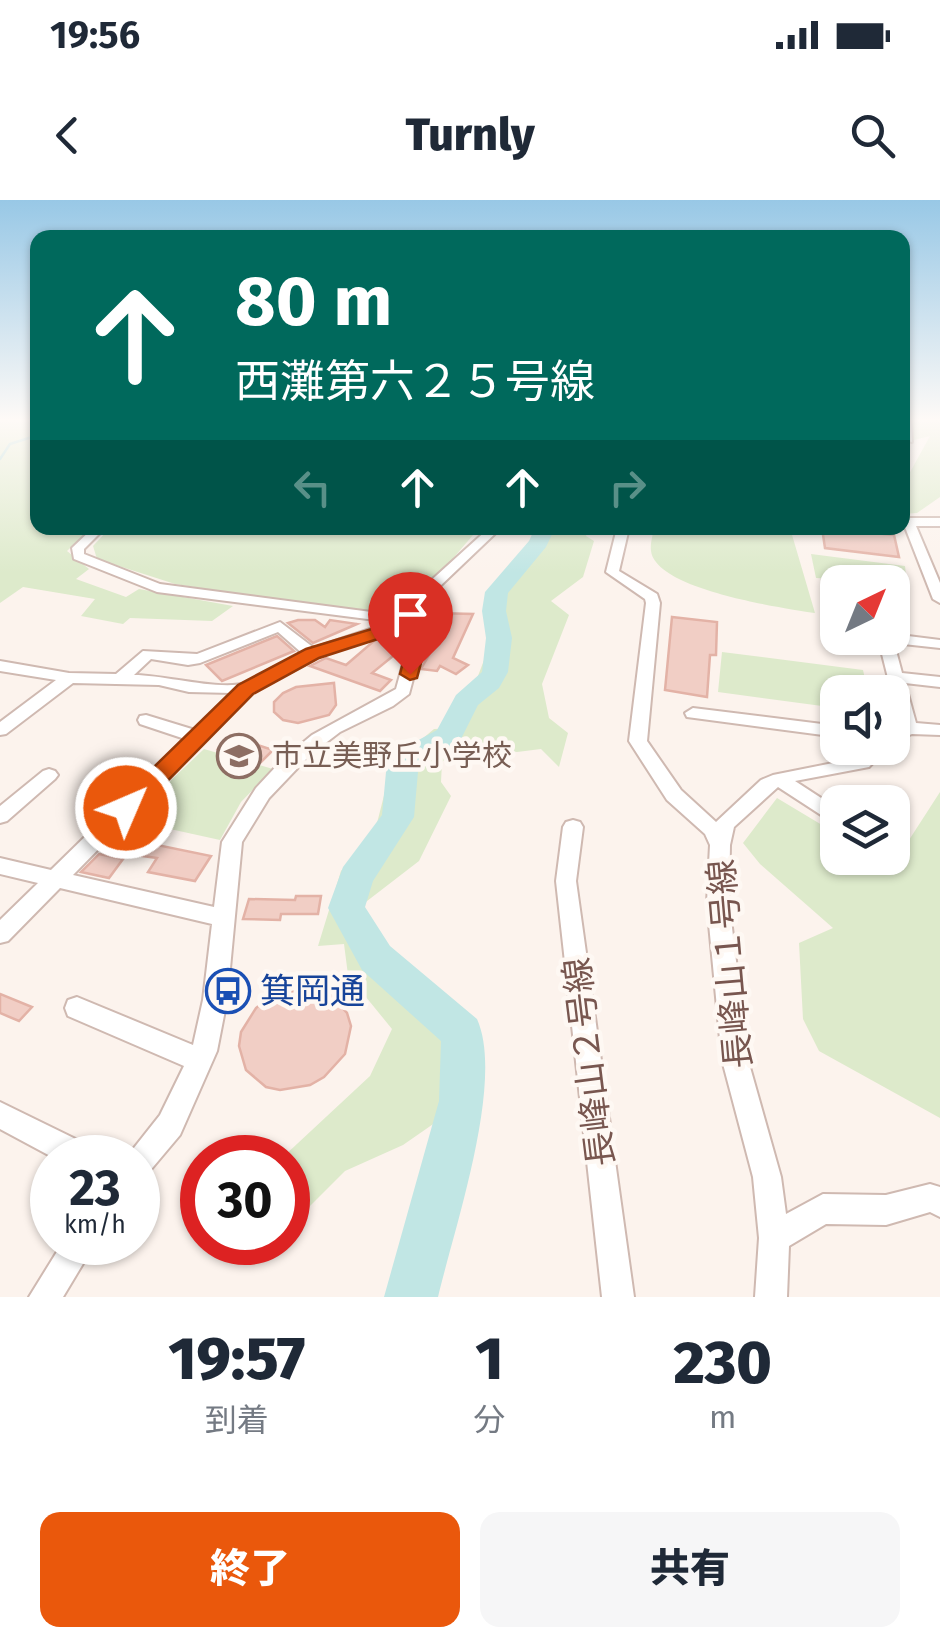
<!DOCTYPE html>
<html lang="ja">
<meta charset="utf-8">
<style>
body{margin:0;font-family:"Fira Sans","Noto Sans JP",sans-serif;background:#f6f6f7;color:#1f2937;height:100vh;display:flex;flex-direction:column;font-size:38px;white-space:nowrap}
*{box-sizing:border-box;margin:0}
p{font-size:32px;color:#747a83}
.icon{flex:none;width:55px;height:55px;fill:none;stroke:currentColor;stroke-width:2;stroke-linecap:round;stroke-linejoin:round}
.map{position:relative;height:1097px;overflow:hidden}
.side{display:flex;flex-direction:column;background:#fff;flex:1}
.side>*{flex:none}
.guide{position:absolute;left:30px;top:30px;width:880px;height:305px;border-radius:20px;box-shadow:0 2px 8px #0004;background:#00695c;color:#fff;overflow:hidden}
.needle{width:65px;rotate:43deg}
.controls{position:absolute;left:820px;top:365px;display:grid;gap:20px}
.controls a{display:grid;place-items:center;width:90px;height:90px;border-radius:20px;background:#fff;box-shadow:0 2px 8px #0004;font-size:50px}
.speed{position:absolute;left:30px;top:935px;display:flex;gap:20px;font-size:50px;font-weight:700;text-align:center}
.speed>*{display:grid;place-content:center;width:130px;height:130px;border-radius:50%;background:#fff;box-shadow:0 2px 8px #0004;line-height:1}
.speed small{font-size:25px;font-weight:400}
.speed .limit{border:15px solid #d22;background:#fff;color:#111}
.pin{position:absolute;display:grid;place-items:center;width:85px;height:85px;color:#fff;margin:-102px -42px;border-radius:50% 50% 50% 0;rotate:-45deg;box-shadow:0 0 10px #0007}
.pin .icon{rotate:45deg}
.me{position:absolute;width:110px;margin:-55px;rotate:45deg;stroke-linejoin:round;filter:drop-shadow(0 0 8px #0008)}
.turn{display:flex;align-items:center;gap:35px;height:210px;padding:0 40px;font-size:45px}
.turn .icon{width:130px;height:130px;stroke-width:2.5}
.turn b{display:block;font-size:70px;line-height:85px}
.lanes{display:flex;align-items:center;height:95px;padding:0 40px;background:#0003;justify-content:center;gap:50px;direction:ltr}
.lanes .off{opacity:.35}
.eta{display:flex;justify-content:space-evenly;align-items:center;height:170px;text-align:center}
.eta b{font-size:60px;font-weight:800;line-height:70px}
.primary-button{display:flex;gap:20px;margin-top:auto;padding:20px 40px}
.primary-button a{flex:1;height:115px;border-radius:20px;background:#ea580c;color:#fff;font-size:40px;font-weight:800;line-height:115px;text-align:center}
.primary-button a+a{background:#f6f6f7;color:#1f2937}
.status{display:flex;justify-content:space-between;align-items:center;height:70px;padding:0 50px;background:#fff;direction:ltr}
.status svg{height:28px;fill:currentColor}
header{display:flex;justify-content:space-between;align-items:center;height:130px;padding:0 40px;background:#fff;font-size:45px;font-weight:800}
.map>svg:first-child{display:block}
.green{fill:#ddeacb}
.lines{fill:none;stroke-linecap:round;stroke-linejoin:round}
.stream{stroke:#a8d7d6;stroke-width:2.5}
.river{fill:#c1e6e4;fill-rule:evenodd}
.building{fill:#f1cec5;stroke:#e3b2a6;stroke-width:2.5}
.minor-casing{stroke:#cfb9b1;stroke-width:4}
.minor{fill:#fff;fill-rule:evenodd}
.route{fill:#ea580c;stroke:#983908;stroke-width:2.5}
.labels{text-anchor:middle;stroke-width:9;stroke-linejoin:round;paint-order:stroke}
.education-label{font-size:30px;fill:#785e54;stroke:#fef8f3;text-anchor:start}
.near-street-label{font-size:35px;fill:#78564f;stroke:#fef8f3}
.near-transit-label{font-size:35px;fill:#164399;stroke:#fef8f3;text-anchor:start}
</style>
<div class="status"><b>19:56</b><svg viewBox="0 0 49 12"><path d="M0 12V9h3v3zM5 12V6h3v6zM10 12V3h3v9zM15 12V0h3v12zM26 1h20v11H26zM47 4h2v5h-2z"/></svg></div>
<header><svg class="icon" aria-label="back" viewBox="0 0 24 24"><path d="M15 5l-7 7 7 7"/></svg>Turnly<svg class="icon" aria-label="search" viewBox="0 0 24 24"><circle cx="10" cy="10" r="6"/><path d="M15 15l6 6"/></svg></header>
<div class="map">
<svg width="940" height="1097" viewBox="0 0 940 1097">
<rect width="100%" height="100%" fill="#fcf3ed"/>
<path class="green" d="M0 219H37L38 328H91L67 351 89 369 76 379 126 397 139 389 233 406 212 421 130 418 123 424 81 416 95 399 23 387 0 403Z
M903 219H940V297L917 313 903 314V285L930 236 910 241 903 258Z
M110 328H479L426 390 420 412 415 415 318 406 175 384 97 359 93 346Z
M536 328H589L586 336 594 341 583 377 551 401 569 415 542 484 549 518 568 533 559 567 541 549 517 552 464 543 442 562 441 582 451 596 419 661 358 708 343 729 365 761 409 772 454 808 462 850 439 920 403 945 345 971 308 1008 288 976V958L283 957 370 876 392 829 348 775 344 744 318 746 341 671 376 627 392 564 434 529 460 528 469 513 465 510 489 447 486 409 489 396 532 347Z
M654 328H790L815 413C783 408 656 390 651 351 650 344 653 334 654 328Z
M811 354 905 366 907 386 905 389 893 387 892 382 816 378Z
M722 452 863 470 868 492H838L837 508 718 492Z
M204 549 273 569 241 602 220 640 129 620Z
M940 592V918L819 851 803 819 799 743 833 728 760 664 743 643 777 598 837 634 838 658H892L893 631 909 640Z"/>
<g class="lines">
<path class="stream" d="M0 259 10 244 38 235"/>
<path class="river" d="M535 328H555L546 347 508 393 506 411 512 438 508 472 499 488 478 505 459 543 422 564 418 572 414 617 373 681 365 707 390 746 477 819C505 881 454 1029 438 1097H384L439 901 441 841 362 770 328 708 343 667 382 615 386 572 400 550 437 530 456 495 482 472 486 438 482 411 485 392 529 341Z"/>
</g>
<path class="building" d="M822 328 894 335 899 357 825 348Z
M434 413 473 414 453 458 468 465 456 474 440 466 437 471 421 469 445 427 429 435Z
M672 417 717 422 716 455H710L707 497 665 490Z
M298 420H315L325 427 330 420 357 424 313 443 288 423Z
M409 430 404 447 372 473 391 480 380 491 310 466 326 458 346 465 375 440Z
M277 436 294 451 222 481 206 465Z
M334 483 336 505 329 515 298 523 283 520 274 512V502L283 493 296 487Z
M230 536 273 550 261 562 218 549Z
M124 636 155 640 152 644 211 656 195 681 148 672 157 658 113 652Z
M99 654 123 659 109 678 81 672Z
M296 696H321L318 714H281L280 720 243 719 249 699 295 700Z
M306 787 331 795 347 813 351 826 345 854 324 877 310 885 280 890 266 887 246 870 239 846 241 832 256 808 267 799Z
M0 794 32 807 19 821 0 813Z"/>
<g class="lines">
<defs>
<path id="minor" d="M902 219H911L912 242 904 240Z
M909 318H940V326H916L940 383V403L933 399 903 322Z
M93 328H105L84 349V354L160 384 409 417H416L426 385 489 328H501L437 389 409 494 393 506 340 532 310 555 269 598 242 642 227 800 217 851 180 935 148 973 138 977V958H126L160 915 184 866 68 816 65 808 68 800 77 797 193 845 203 800 212 724 60 688 8 741 0 743V720L38 683 0 674V658L51 670 185 539 140 524 138 520 140 516 146 515 195 530 232 493 189 492 159 485 73 483 6 534 0 535V522L56 480 0 471V461L69 473 116 474 143 451 197 454 280 422 314 448 391 422 157 392 74 359 72 348ZM414 424 396 489 312 535 283 559 256 588 222 642 214 707 73 675 252 492 333 450ZM278 432 303 454C285 463 265 477 246 483 220 491 164 475 134 475L151 459 188 465 200 463Z
M617 328H629L619 371 657 394 660 403 647 541 681 590 716 622 761 580 773 575 858 558 868 548H887L869 567 795 581 838 609V626L778 587 734 627 730 645 729 703 748 860 781 977 786 1014 823 994 886 995 930 984 940 987V1017L930 1012 886 1025 826 1024 789 1046 787 1097H755L759 1038 753 977 722 860 707 703 710 645 705 634 667 600 629 541 646 403 645 399 606 372Z
M892 434 940 440V448L894 443 902 473 940 477V487L905 483 916 523 940 525V535L912 534 892 542V530L900 526 878 438H892Z
M693 508 838 526V537L687 517 685 513Z
M49 569 55 571 58 575 55 579 7 621 0 623V606L43 571Z
M573 620 580 622 583 627 576 681 634 1097H602L556 681 563 627 566 622Z
M0 902 94 948 98 958H54L0 929Z
M63 1042H96L63 1097H29Z"/>
</defs>
<use href="#minor" class="minor-casing"/>
<use href="#minor" class="minor"/>
</g>
<linearGradient id="sky" x2="0" y2="1"><stop stop-color="#98c8e6"/><stop offset="0.59" stop-color="#fefaf7"/><stop offset="1" stop-color="#fefaf7" stop-opacity="0"/></linearGradient>
<rect width="940" height="373" fill="url(#sky)"/>
<path class="route" d="M424 413 433 418 417 478 410 480 400 474 412 428 319 458 253 494 135 614H118L114 608 118 602 238 485 306 449Z"/>
<defs>
<symbol id="school-ring" viewBox="-11 -11 22 22"><circle r="9.5" fill="#fef8f3" stroke="#8d6e63" stroke-width="1.5"/><path d="M0-5L7-2L0 1L-7-2ZM-4 1L0 2.5L4 1V4Q0 6-4 4Z" fill="#8d6e63"/></symbol>
<symbol id="bus-ring" viewBox="-11 -11 22 22"><circle r="9.5" fill="#fef8f3" stroke="#1a4fb4" stroke-width="1.5"/><path d="M-5-6H5V4H4V6H2V4H-2V6H-4V4H-5ZM-3.5-4V0h7V-4ZM-3.5 1.2v1.5H-2V1.2ZM2 1.2v1.5H3.5V1.2Z" fill="#1a4fb4"/></symbol>
</defs>
<g fill-rule="evenodd">
<use href="#school-ring" x="214" y="531" width="50" height="50"/>
<use href="#bus-ring" x="203" y="766" width="50" height="50"/>
</g>
<g class="labels">
<g class="education-label">
<text x="272" y="566">市立美野丘小学校</text>
</g>
<g class="near-street-label">
<text transform="translate(730 764) rotate(-95)" y="12">長峰山１号線</text>
<text transform="translate(589 862) rotate(-97)" y="12">長峰山２号線</text>
</g>
<g class="near-transit-label">
<text x="260" y="803">箕岡通</text>
</g>
</g>
</svg>
<div class="controls">
<a><svg class="needle" viewBox="-14 -14 28 28"><path d="M0-13l5 13h-10z" fill="#e53935"/><path d="M0 13l5-13h-10z" fill="#747a83"/></svg></a>
<a><svg class="icon" aria-label="sound" viewBox="0 0 24 24"><path d="M4 9h4l5-4v14l-5-4H4zM17 9q2 3 0 6"/></svg></a>
<a><svg class="icon" aria-label="layers" viewBox="0 0 24 24"><path d="M12 4l9 5-9 5-9-5zM3 14l9 5 9-5"/></svg></a>
</div>
<div class="speed"><div>23<small>km/h</small></div><div class="limit">30</div></div>
<div class="pin" style="left:410px;top:474px;background:#d93025"><svg class="icon" aria-label="arrive" viewBox="0 0 24 24"><path d="M6 21V4h12l-3 4 3 4H6"/></svg></div>
<svg class="me" style="left:126px;top:608px" viewBox="-20 -20 40 40"><circle r="17" fill="#ea580c" stroke="#fff" stroke-width="3"/><path d="M0-11L8 9 0 5-8 9z" fill="#fff"/></svg>
<div class="guide">
<div class="turn"><svg class="icon" aria-label="ahead" viewBox="0 0 24 24"><path d="M12 20V5M6 11l6-6 6 6"/></svg><div><b>80 m</b>西灘第六２５号線</div></div>
<div class="lanes"><svg class="icon off" aria-label="left" viewBox="0 0 24 24"><path d="M17 20v-9H6M10 6l-5 5 5 5"/></svg><svg class="icon" aria-label="ahead" viewBox="0 0 24 24"><path d="M12 20V5M6 11l6-6 6 6"/></svg><svg class="icon" aria-label="ahead" viewBox="0 0 24 24"><path d="M12 20V5M6 11l6-6 6 6"/></svg><svg class="icon off" aria-label="right" viewBox="0 0 24 24"><path d="M7 20v-9h11M14 6l5 5-5 5"/></svg></div>
</div>
</div>
<section class="side">
<div class="eta">
<div><b>19:57</b><p>到着</p></div>
<div><b>1</b><p>分</p></div>
<div><b>230</b><p>m</p></div>
</div>
<div class="primary-button"><a>終了</a><a>共有</a></div>
</section>
